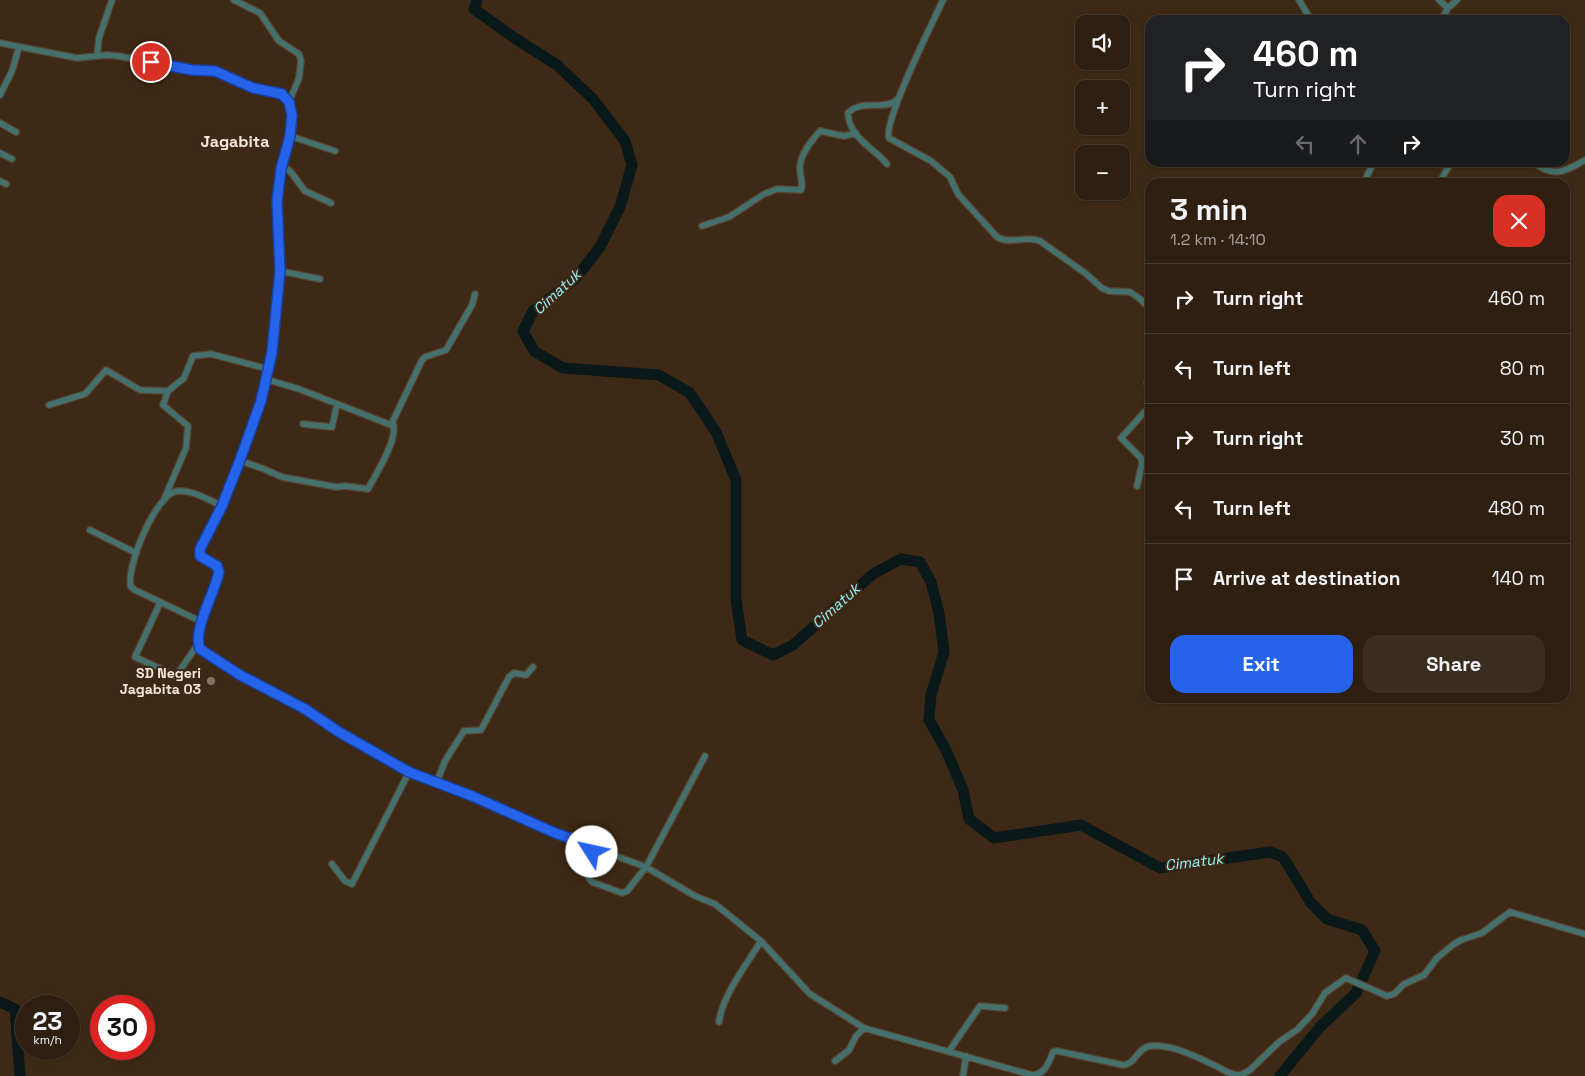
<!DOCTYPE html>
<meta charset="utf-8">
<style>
body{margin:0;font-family:"Space Grotesk",sans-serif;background:#3a2c1e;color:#f1f3f6;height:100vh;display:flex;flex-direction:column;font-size:19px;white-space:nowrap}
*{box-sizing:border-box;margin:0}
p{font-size:16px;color:#a7a29f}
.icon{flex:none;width:28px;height:28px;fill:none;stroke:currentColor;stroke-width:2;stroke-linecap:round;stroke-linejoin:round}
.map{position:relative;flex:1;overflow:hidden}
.sheet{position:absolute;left:1145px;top:178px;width:425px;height:525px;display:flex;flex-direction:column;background:#2e1f10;border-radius:15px;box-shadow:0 1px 4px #0004,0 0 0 1px #493d30}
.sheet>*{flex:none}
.top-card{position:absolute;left:1145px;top:15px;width:425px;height:152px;border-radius:15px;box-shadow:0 1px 4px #0004,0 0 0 1px #493d30;background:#202124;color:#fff;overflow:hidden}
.tools{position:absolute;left:1075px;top:15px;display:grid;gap:10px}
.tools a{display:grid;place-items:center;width:55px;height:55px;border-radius:10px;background:#2e1f10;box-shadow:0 1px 4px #0004,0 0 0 1px #493d30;font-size:25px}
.speed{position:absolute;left:15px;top:995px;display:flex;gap:10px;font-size:25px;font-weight:700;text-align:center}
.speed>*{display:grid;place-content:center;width:65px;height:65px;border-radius:50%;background:#2e1f10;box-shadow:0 1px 4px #0004,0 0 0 1px #493d30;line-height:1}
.speed small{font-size:12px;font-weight:400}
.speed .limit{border:8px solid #d22;background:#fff;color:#111}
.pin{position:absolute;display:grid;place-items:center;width:42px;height:42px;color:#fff;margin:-21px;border:2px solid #fff;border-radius:50%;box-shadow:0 1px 5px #0007}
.me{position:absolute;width:55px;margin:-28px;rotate:305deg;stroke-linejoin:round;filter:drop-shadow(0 0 4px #0008)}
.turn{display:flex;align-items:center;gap:18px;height:105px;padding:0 25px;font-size:22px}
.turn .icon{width:65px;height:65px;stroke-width:2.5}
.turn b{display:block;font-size:35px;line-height:42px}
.lanes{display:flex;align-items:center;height:48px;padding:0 25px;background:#0003;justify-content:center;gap:25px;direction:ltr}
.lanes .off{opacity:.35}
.round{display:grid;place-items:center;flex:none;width:52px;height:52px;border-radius:15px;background:#3a2c1e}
.overview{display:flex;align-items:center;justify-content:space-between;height:85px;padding:0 25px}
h1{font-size:30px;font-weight:700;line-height:38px}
.action{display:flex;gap:10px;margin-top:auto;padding:10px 25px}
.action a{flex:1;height:58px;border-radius:15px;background:#2563eb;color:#fff;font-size:20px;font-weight:700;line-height:58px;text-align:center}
.action a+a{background:#3a2c1e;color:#f1f3f6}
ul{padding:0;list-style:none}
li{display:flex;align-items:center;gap:15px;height:70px;padding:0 25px;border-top:1px solid #493d30}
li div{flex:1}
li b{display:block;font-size:19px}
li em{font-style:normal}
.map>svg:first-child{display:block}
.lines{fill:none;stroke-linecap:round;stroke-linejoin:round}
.river{stroke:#09191a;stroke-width:11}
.minor-casing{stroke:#574431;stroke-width:8}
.minor{stroke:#44716d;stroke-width:5.5}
.route-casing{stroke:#184099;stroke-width:12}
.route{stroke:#2563eb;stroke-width:9}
.education-dot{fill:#8d6e63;stroke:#3d2915;stroke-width:2}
.labels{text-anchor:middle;stroke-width:4;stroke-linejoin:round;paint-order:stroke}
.poi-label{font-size:14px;font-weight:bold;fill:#f7e9dd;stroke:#3d2915;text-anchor:end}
.water-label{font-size:15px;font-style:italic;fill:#98eff7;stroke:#3d2915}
.quarter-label{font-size:16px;font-weight:bold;fill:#f7e9dd;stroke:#3d2915}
</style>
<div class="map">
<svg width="1585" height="1076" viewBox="0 0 1585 1076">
<rect width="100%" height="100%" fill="#3d2915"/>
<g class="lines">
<path class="river" d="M477 0 474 9 513 37 557 65 593 99 625 141 632 165 620 207 600 247 575 279 533 311 523 331 534 351 563 368 659 375 690 393 716 432 736 480V599L742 640 773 655 793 645 873 574 901 559 920 562 931 582 939 613 944 652 931 695 929 720 946 750 963 790 969 819 994 838 1081 825 1160 868 1270 852 1283 857 1311 903 1327 919 1362 930 1375 951 1356 993 1320 1027 1280 1076
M0 1002 15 1009 20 1076"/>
<defs>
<path id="minor" d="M234 0 260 13 279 41 299 54 301 61 299 78 289 102
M943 0C933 22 883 121 889 138L931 161 950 177 958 194 997 237C1010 245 1026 235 1040 241L1085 273 1102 288 1109 291 1130 292 1139 298 1150 309
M1299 0 1311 20
M1439 0 1448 8
M1441 20 1448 8 1457 0
M0 43 77 58 107 55 118 56 192 70 215 71 253 88 282 94 287 98 291 108 290 136 281 169 277 201 280 271 272 352 261 401 241 461 222 506 200 549V556L217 567 219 572C215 593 192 630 199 649L240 675 305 709 339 732 409 772 472 796 555 833 590 845 592 852 616 856 646 867 695 896 715 904 761 941 810 994 864 1028 1032 1075C1045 1075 1049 1062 1053 1052L1057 1051 1123 1065C1136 1064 1137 1048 1150 1046 1172 1044 1197 1057 1216 1066 1224 1070 1232 1076 1241 1075L1250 1070 1279 1042 1298 1029 1312 1014 1325 993 1346 978 1387 996 1394 994 1404 984 1424 975 1437 958 1454 944 1461 940 1482 933 1510 912 1585 934
M97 56 99 38 112 0
M0 95 12 71 19 47
M0 123 16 132
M290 136 335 151
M0 153 12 159
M1533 162C1554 178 1564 172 1585 160
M887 164C873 147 849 138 848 113 863 98 884 112 898 99
M282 166 290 171 305 191 331 203
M0 181 6 184
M1364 182 1374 162
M1440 182 1451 162
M702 226 729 217 764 194 777 189 801 190C804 181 799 175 800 166 801 153 812 140 820 131L844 136 856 133
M280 271 320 279
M1150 376 1147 383 1150 391
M265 379 299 389 391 425 422 360 425 357 446 350 472 305 475 294
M49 405 85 394 106 370 140 390 168 391
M303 424 332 427 337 404
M241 461 264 469 282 477 336 487 345 486 368 489C376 474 399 438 393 423
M1137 486 1142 464 1141 458 1121 438 1150 406
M165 497 186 448 188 426 163 405 168 391 184 378 193 356 211 354 268 369
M90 530 136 553
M160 603 135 657 176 676 198 644
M202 622 135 590 131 587C125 569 156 492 178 491 193 490 209 500 222 506
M436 784 445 761 464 731 481 730 509 677 514 673 526 675 533 667
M592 852C588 863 583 873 592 882L622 893 627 891 646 867 705 756
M332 864 345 881 352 884 409 772
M719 1022C722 996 747 964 761 941
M949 1051 980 1006 1005 1008
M835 1061 849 1050 856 1036 864 1028
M963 1076 966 1056"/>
</defs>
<use href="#minor" class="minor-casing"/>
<use href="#minor" class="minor"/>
</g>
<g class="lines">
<defs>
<path id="route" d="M151 62 192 70 215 71 253 88 282 94 289 102 292 115 290 136 281 169 277 201 280 271 272 352 261 401 240 460 222 506 200 549V556L217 566 219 572C215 593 192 630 200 649L240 675 305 709 339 732 409 772 472 796 555 833 590 845 592 852"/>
</defs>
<use href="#route" class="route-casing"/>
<use href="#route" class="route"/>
</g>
<circle class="education-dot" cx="211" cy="681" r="5"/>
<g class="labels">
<g class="poi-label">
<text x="201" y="678">SD Negeri<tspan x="201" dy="16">Jagabita 03</tspan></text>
</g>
<g class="water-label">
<text transform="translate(557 292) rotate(-43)" y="5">Cimatuk</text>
<text transform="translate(836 606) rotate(-42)" y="5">Cimatuk</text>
<text transform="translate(1194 862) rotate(-7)" y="5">Cimatuk</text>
</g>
<g class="quarter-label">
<text x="235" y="147">Jagabita</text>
</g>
</g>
</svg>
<div class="tools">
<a><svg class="icon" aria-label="sound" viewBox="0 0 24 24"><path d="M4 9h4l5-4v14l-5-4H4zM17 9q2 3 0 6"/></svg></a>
<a>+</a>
<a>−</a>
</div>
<div class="speed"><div>23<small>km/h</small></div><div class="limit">30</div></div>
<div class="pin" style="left:151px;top:62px;background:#d93025"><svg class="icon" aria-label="arrive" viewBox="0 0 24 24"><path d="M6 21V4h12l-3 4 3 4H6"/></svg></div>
<svg class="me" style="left:592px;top:852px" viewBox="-20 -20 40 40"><circle r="19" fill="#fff"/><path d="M0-13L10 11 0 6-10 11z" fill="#2563eb"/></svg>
<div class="top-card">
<div class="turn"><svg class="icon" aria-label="right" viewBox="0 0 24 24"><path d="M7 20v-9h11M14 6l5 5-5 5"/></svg><div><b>460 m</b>Turn right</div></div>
<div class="lanes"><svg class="icon off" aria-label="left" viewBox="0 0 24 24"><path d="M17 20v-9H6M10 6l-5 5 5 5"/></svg><svg class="icon off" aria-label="ahead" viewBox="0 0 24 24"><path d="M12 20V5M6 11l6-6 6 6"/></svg><svg class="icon" aria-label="right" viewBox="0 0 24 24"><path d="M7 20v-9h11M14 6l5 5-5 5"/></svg></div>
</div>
<section class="sheet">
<div class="overview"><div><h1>3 min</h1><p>1.2 km · 14:10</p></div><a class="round" style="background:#d93025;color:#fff"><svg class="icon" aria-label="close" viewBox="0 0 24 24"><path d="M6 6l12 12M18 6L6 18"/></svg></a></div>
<ul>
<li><svg class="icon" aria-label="right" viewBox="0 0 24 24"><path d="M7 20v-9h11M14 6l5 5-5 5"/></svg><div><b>Turn right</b></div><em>460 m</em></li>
<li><svg class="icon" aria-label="left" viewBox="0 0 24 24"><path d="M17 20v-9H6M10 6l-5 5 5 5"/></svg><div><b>Turn left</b></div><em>80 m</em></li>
<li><svg class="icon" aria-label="right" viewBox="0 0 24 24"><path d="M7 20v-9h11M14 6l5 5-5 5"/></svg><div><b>Turn right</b></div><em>30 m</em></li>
<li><svg class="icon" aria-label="left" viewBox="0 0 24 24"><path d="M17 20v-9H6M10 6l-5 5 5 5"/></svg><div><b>Turn left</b></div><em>480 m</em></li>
<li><svg class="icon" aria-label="arrive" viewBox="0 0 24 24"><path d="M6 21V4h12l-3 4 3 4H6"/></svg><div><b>Arrive at destination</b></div><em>140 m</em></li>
</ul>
<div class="action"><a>Exit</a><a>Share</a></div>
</section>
</div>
